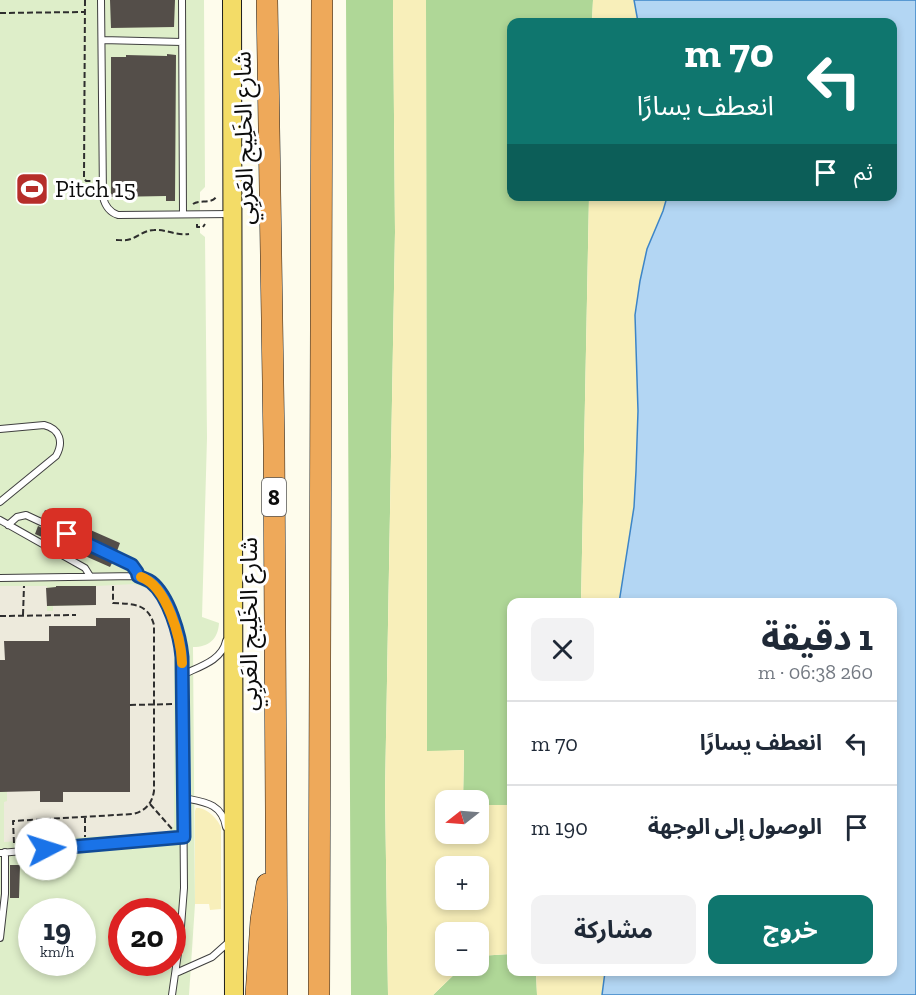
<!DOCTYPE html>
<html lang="ar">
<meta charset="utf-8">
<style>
body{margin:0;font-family:"Zilla Slab","Noto Sans Arabic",serif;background:#f2f2f3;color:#1f2937;direction:rtl;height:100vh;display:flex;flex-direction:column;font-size:22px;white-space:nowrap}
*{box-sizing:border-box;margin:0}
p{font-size:20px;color:#747a83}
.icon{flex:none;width:33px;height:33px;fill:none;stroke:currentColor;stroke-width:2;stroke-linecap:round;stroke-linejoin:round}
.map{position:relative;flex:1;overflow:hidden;direction:ltr}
.details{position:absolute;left:507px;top:598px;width:390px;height:378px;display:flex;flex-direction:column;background:#fff;border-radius:12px;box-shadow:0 3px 9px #0003;direction:rtl}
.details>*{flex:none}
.banner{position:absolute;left:507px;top:18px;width:390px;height:183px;border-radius:12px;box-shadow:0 3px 9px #0003;direction:rtl;background:#0f766e;color:#fff;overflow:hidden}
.needle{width:39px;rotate:253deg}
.fabs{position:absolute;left:435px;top:790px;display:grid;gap:12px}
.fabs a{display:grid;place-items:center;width:54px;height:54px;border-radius:12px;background:#fff;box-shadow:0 3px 9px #0003;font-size:30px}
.speed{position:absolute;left:18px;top:898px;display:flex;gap:12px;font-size:30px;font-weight:700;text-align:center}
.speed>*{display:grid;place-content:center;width:78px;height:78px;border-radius:50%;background:#fff;box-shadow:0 3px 9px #0003;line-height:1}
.speed small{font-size:15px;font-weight:400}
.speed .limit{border:9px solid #d22;background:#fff;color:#111}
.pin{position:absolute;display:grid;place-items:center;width:51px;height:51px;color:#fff;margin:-26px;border-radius:12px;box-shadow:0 3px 9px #0006}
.me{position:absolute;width:66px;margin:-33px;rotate:85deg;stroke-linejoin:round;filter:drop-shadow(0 0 4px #0008)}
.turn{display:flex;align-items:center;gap:21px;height:126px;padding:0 24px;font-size:27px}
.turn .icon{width:78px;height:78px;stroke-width:2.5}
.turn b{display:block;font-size:42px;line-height:51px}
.then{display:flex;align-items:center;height:57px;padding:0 24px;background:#0003;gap:12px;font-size:22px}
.round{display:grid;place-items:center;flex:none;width:63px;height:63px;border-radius:12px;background:#f2f2f3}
.overview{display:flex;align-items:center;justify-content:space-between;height:102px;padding:0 24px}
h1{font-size:36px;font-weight:700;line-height:45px}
.button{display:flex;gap:12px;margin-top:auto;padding:12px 24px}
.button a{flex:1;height:69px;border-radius:12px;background:#0f766e;color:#fff;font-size:24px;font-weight:700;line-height:69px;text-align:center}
.button a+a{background:#f2f2f3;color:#1f2937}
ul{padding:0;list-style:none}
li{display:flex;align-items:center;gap:18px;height:84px;padding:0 24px;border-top:2px solid #e0e1e3}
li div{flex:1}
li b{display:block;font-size:22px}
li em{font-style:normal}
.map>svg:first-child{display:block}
.forest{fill:#afd797}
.sand{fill:#f8efba;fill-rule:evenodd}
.pitch{fill:#deeec9;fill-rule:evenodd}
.plaza{fill:#edeadc}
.water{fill:#b3d6f3;stroke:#3d85c7;stroke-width:1.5}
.building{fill:#544e49}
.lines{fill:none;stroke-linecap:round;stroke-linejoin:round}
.lane-casing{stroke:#3f3f3f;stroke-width:8}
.primary-casing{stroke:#1d1d1d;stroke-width:20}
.highway-casing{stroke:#1d1d1d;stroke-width:22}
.path{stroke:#2e2e2e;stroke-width:2;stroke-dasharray:6 3;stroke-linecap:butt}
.lane{stroke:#fff;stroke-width:6}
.primary{stroke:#f3dc67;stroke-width:18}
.highway{stroke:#eea95a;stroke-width:21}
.route-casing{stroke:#114b97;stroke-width:15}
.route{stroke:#1a73e8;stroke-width:10}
.slow{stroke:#f59e0b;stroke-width:10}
.labels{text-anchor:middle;stroke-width:6;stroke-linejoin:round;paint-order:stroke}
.shield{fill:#fff;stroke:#555;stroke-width:1.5}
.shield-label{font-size:22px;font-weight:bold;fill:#0c0c0c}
.street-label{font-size:24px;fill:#0c0c0c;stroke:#fff}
.poi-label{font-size:24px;fill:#0c0c0c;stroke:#fff;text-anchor:start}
</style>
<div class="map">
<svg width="916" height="995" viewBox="0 0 916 995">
<rect width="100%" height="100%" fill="#fefcec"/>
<path class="forest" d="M346 0H393L395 232 385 793 388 995H351Z
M426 0H593L592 22H512V196L589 197 581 603H512L511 805H479L478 801H463L464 750 427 752Z
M511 954 512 972H536L537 995H433L463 966H478L479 956Z"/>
<path class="sand" d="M393 0H426L427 751 464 750 463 801H446V834H478L479 805H512L511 954 479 956 478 933H446V966H463L433 995H388L385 793 395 232ZM446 867H478V900H446Z
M593 0H634L638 22H592Z
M589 197H667L663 211 647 249 640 281 635 315 638 411 636 471 634 507 619 603H581Z
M196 808C206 807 217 818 221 827V909L210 910 209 904H195V811Z
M536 972H605L602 995H537Z"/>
<path class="pitch" d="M0 0H204L205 187 200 192V233L205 237 207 438 202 617 219 623C218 639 209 647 193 647L195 904 189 995H0ZM32 912H82V963H32ZM122 912H172V963H122Z"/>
<path class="plaza" d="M134 584 146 588 156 597 170 626 174 639V826L169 831 166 832 4 842V802L7 801V791H40V802L63 792 130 791V619L96 626H49V641H5V660H0V586H47V611H53V606L96 605V586Z"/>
<path class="water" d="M634 0H916V995H602L605 972H892V603H619L634 507 636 471 638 411 635 315 640 281 647 249 663 211 667 197 892 196V22H638Z"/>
<path class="building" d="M110 0H175L174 27 111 28Z
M167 54 176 55 175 201H166V196L111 197V57H126V55L167 56Z
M45 510 120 543 117 551 42 517Z
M38 526 113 561 110 567 35 534Z
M56 586H96V605L47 606 46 588 56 587Z
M96 618H130V792H63V802H40V791L0 792V660H5L4 641H49V626H96Z
M10 865H20L19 898H10Z"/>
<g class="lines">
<defs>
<path id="lane" d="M101 0 103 197C105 206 109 212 118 215L232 214
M182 0 183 214
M102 40 182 42
M0 429 44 425C60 429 64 442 56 456L0 502
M0 520 85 568 90 576
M8 525 17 517 26 515 129 563 135 568 138 576
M0 578 138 576C166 586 180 630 182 657L184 888 180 939 172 995
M182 675C198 667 222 661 226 641
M184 798C204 802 222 803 226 827
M0 853 184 837
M0 938 5 894V852
M176 973 212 957 230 941"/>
<path id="primary" d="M232 0 234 995"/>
<path id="highway" d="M267 0 274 446 277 995
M256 995 261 920 267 884
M319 995 322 0"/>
</defs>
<use href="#lane" class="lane-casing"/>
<use href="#primary" class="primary-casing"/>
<use href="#highway" class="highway-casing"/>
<path class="path" d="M85 0 84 178 86 181H94
M0 13 85 12
M193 204C200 199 211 205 217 196
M197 224V227H203L205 224
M116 240C121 240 126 241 131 239 139 236 145 230 154 230 166 229 176 236 189 234
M23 615 24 586
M0 616 76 615
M130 705 175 704
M150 804 172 829
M85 817V837
M14 843 13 821 133 814C145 811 152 804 154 791V625C148 603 133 604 113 603V586"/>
<use href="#lane" class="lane"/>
<use href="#primary" class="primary"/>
<use href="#highway" class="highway"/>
</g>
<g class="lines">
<defs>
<path id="route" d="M46 849 184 837 182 657C180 635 169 596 151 582 147 579 142 578 138 576L137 572 132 565 67 534"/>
</defs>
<use href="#route" class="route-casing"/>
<use href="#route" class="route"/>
<path class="slow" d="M141 577C167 586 181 638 182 663"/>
</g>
<defs>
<symbol id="stadium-square" viewBox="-11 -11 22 22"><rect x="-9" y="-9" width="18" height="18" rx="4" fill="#b62e2a" stroke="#fff"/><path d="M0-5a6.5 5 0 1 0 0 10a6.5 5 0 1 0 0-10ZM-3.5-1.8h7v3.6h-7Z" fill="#fff"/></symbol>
</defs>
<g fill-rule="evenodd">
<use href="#stadium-square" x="13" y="170" width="38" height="38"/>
</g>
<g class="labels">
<rect class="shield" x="262" y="478" width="24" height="38" rx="4.5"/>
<g class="shield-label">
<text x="274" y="505">8</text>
</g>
<g class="street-label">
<text transform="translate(244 138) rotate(-91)" y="8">شارع الخَلِيج العَربِي</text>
<text transform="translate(249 624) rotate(-90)" y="8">شارع الخَلِيج العَربِي</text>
</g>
<g class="poi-label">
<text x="55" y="197">Pitch 15</text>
</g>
</g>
</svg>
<div class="fabs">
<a><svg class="needle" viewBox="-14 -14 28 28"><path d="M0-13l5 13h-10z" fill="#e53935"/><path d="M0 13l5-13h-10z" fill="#747a83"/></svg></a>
<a>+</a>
<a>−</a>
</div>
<div class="speed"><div>19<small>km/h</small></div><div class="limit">20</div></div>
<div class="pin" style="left:67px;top:534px;background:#d93025"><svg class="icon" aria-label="arrive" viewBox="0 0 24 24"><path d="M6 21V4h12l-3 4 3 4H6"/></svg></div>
<svg class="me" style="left:46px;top:849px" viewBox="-20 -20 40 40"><circle r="19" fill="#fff"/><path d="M0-13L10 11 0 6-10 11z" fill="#1a73e8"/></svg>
<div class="banner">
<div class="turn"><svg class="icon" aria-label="left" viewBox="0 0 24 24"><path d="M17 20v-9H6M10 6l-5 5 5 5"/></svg><div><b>70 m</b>انعطف يسارًا</div></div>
<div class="then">ثم<svg class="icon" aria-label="arrive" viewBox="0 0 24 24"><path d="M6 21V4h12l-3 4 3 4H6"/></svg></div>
</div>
<section class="details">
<div class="overview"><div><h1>1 دقيقة</h1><p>260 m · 06:38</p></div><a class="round"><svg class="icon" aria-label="close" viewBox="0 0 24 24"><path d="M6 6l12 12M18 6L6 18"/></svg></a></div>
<ul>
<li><svg class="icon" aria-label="left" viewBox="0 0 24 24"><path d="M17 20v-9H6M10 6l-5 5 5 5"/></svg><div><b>انعطف يسارًا</b></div><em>70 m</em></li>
<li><svg class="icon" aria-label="arrive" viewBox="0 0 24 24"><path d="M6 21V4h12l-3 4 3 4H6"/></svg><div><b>الوصول إلى الوجهة</b></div><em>190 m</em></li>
</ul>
<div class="button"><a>خروج</a><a>مشاركة</a></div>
</section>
</div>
